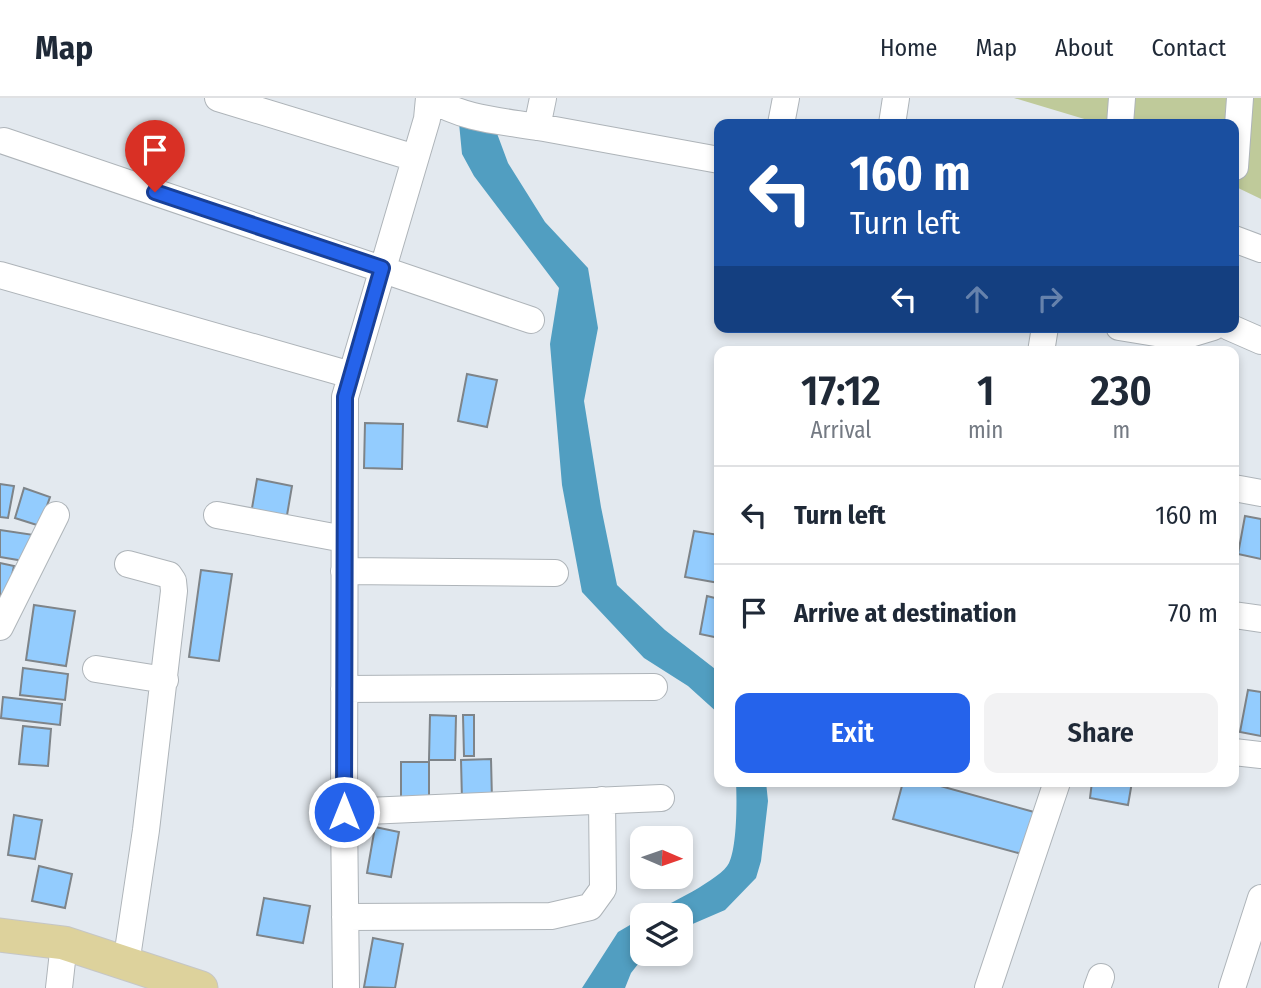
<!DOCTYPE html>
<style>
body{margin:0;font-family:"Fira Sans Condensed",sans-serif;background:#f2f2f3;color:#1f2937;height:100vh;display:flex;flex-direction:column;font-size:26px;white-space:nowrap}
*{box-sizing:border-box;margin:0}
p{font-size:23px;color:#747a83}
.icon{flex:none;width:38px;height:38px;fill:none;stroke:currentColor;stroke-width:2;stroke-linecap:round;stroke-linejoin:round}
.map{position:relative;flex:1;overflow:hidden}
.drawer{position:absolute;left:714px;top:248px;width:525px;height:441px;display:flex;flex-direction:column;background:#fff;border-radius:14px;box-shadow:0 4px 10px #0003}
.drawer>*{flex:none}
.guide{position:absolute;left:714px;top:21px;width:525px;height:214px;border-radius:14px;box-shadow:0 4px 10px #0003;background:#1a4fa0;color:#fff;overflow:hidden}
.needle{width:46px;rotate:92deg}
.controls{position:absolute;left:630px;top:728px;display:grid;gap:14px}
.controls a{display:grid;place-items:center;width:63px;height:63px;border-radius:14px;background:#fff;box-shadow:0 4px 10px #0003;font-size:35px}
.pin{position:absolute;display:grid;place-items:center;width:60px;height:60px;color:#fff;margin:-72px -30px;border-radius:50% 50% 50% 0;rotate:-45deg;box-shadow:0 0 7px #0007}
.pin .icon{rotate:45deg}
.me{position:absolute;width:77px;margin:-38px;rotate:0deg;stroke-linejoin:round;filter:drop-shadow(0 0 5px #0008)}
.turn{display:flex;align-items:center;gap:24px;height:147px;padding:0 21px;font-size:32px}
.turn .icon{width:91px;height:91px;stroke-width:2.5}
.turn b{display:block;font-size:49px;line-height:60px}
.lanes{display:flex;align-items:center;height:66px;padding:0 21px;background:#0003;justify-content:center;gap:35px;direction:ltr}
.lanes .off{opacity:.35}
.eta{display:flex;justify-content:space-evenly;align-items:center;height:119px;text-align:center}
.eta b{font-size:42px;font-weight:600;line-height:49px}
.action{display:flex;gap:14px;margin-top:auto;padding:14px 21px}
.action a{flex:1;height:80px;border-radius:14px;background:#2563eb;color:#fff;font-size:28px;font-weight:600;line-height:80px;text-align:center}
.action a+a{background:#f2f2f3;color:#1f2937}
ul{padding:0;list-style:none}
li{display:flex;align-items:center;gap:21px;height:98px;padding:0 21px;border-top:2px solid #e0e1e3}
li div{flex:1}
li b{display:block;font-size:26px}
li em{font-style:normal}
header{display:flex;align-items:center;gap:42px;box-sizing:border-box;height:98px;padding:0 35px;background:#fff;border-bottom:2px solid #e0e1e3}
header strong{font-size:33px}
nav{display:flex;gap:38px;margin-inline-start:auto;font-size:24px}
.map>svg:first-child{display:block}
.green{fill:#bfca9a}
.water{fill:#519ec1}
.building{fill:#93ccfe;stroke:#7e8489;stroke-width:2}
.lines{fill:none;stroke-linecap:round;stroke-linejoin:round}
.minor-casing{stroke:#aeb4b9;stroke-width:28}
.major-casing{stroke:#c5c6c6;stroke-width:35}
.minor{stroke:#fff;stroke-width:26}
.major{stroke:#ddd29c;stroke-width:33}
.route-casing{stroke:#184099;stroke-width:18}
.route{stroke:#2563eb;stroke-width:12}
</style>
<header>
<strong>Map</strong>
<nav><a>Home</a><a>Map</a><a>About</a><a>Contact</a></nav>
</header>
<div class="map">
<svg width="1261" height="890" viewBox="0 0 1261 890">
<rect width="100%" height="100%" fill="#e3e9ef"/>
<path class="green" d="M1014 0H1261V101L1234 88V26H1101Z"/>
<path class="water" d="M459 25 495 30 508 65 545 124 588 170 598 230 584 303 601 409 617 487 665 532 719 574V616L688 588 644 560 582 494 562 387 550 246 559 190 474 78 462 56Z
M736 684H766L768 703 761 763 756 780 725 812 681 831V817H647C665 808 722 781 729 765 737 748 737 704 736 684Z
M642 820V856H646L631 875 625 890H582L618 834Z"/>
<path class="building" d="M467 276 497 282 487 329 458 323Z
M365 325 403 326 402 371 364 370Z
M257 381 292 388 286 423 251 416Z
M0 386 14 388 8 420 0 419Z
M24 390 50 399 40 428 15 420Z
M1245 418 1261 421V461L1238 456Z
M0 432 34 437 30 464 0 459Z
M694 433 719 437V485L685 479Z
M0 465 14 468 5 509 0 508Z
M201 472 232 476 219 563 189 559Z
M707 498 719 501V540L700 536Z
M34 507 75 513 66 568 26 562Z
M23 570 68 576 65 602 20 597Z
M1248 592 1261 594V638L1240 634Z
M3 599 62 606 60 627 1 620Z
M430 617 456 618 455 662H429Z
M463 617H474V658H464Z
M23 628 51 631 48 668 19 666Z
M491 661 492 702H462L461 662Z
M401 664H429V706H401Z
M903 684H926L1034 714 1022 756 893 721Z
M1092 684H1132L1128 707 1090 700Z
M14 717 42 722 35 761 8 757Z
M375 729 399 734 391 779 367 775Z
M39 768 72 776 65 810 32 803Z
M264 800 310 808 303 845 257 837Z
M373 840 403 846 395 890 364 889Z"/>
<g class="lines">
<defs>
<path id="minor" d="M218 0 415 60
M430 0C464 22 504 23 544 30 602 41 661 51 719 62
M781 26 786 0
M892 26 896 0
M1120 26 1122 0
M537 29 543 0
M4 43 531 222
M1235 69 1240 0
M1234 141 1261 151
M0 177 351 277
M1119 229 1180 239 1213 229
M1229 229 1261 243
M1041 254 1045 229
M1234 390 1261 395
M217 417 344 441
M344 473 555 475
M1234 517 1261 521
M0 529 56 417
M96 571 165 582
M344 591 654 589
M1234 654 1261 657
M344 714 661 700
M345 819 551 818 590 809 603 791 602 702
M126 866 146 732 174 493 173 483 169 477 128 466
M59 890 64 845
M346 890 344 714 345 299 427 21 429 0
M988 890 1057 684
M1097 890 1101 879
M1232 890 1261 800"/>
<path id="major" d="M0 837 64 845 201 890"/>
</defs>
<use href="#minor" class="minor-casing"/>
<use href="#major" class="major-casing"/>
<use href="#minor" class="minor"/>
<use href="#major" class="major"/>
</g>
<g class="lines">
<defs>
<path id="route" d="M155 94 382 170 345 299 344 714"/>
</defs>
<use href="#route" class="route-casing"/>
<use href="#route" class="route"/>
</g>
</svg>
<div class="controls">
<a><svg class="needle" viewBox="-14 -14 28 28"><path d="M0-13l5 13h-10z" fill="#e53935"/><path d="M0 13l5-13h-10z" fill="#747a83"/></svg></a>
<a><svg class="icon" aria-label="layers" viewBox="0 0 24 24"><path d="M12 4l9 5-9 5-9-5zM3 14l9 5 9-5"/></svg></a>
</div>
<div class="pin" style="left:155px;top:94px;background:#d93025"><svg class="icon" aria-label="arrive" viewBox="0 0 24 24"><path d="M6 21V4h12l-3 4 3 4H6"/></svg></div>
<svg class="me" style="left:344px;top:714px" viewBox="-20 -20 40 40"><circle r="17" fill="#2563eb" stroke="#fff" stroke-width="3"/><path d="M0-11L8 9 0 5-8 9z" fill="#fff"/></svg>
<div class="guide">
<div class="turn"><svg class="icon" aria-label="left" viewBox="0 0 24 24"><path d="M17 20v-9H6M10 6l-5 5 5 5"/></svg><div><b>160 m</b>Turn left</div></div>
<div class="lanes"><svg class="icon" aria-label="left" viewBox="0 0 24 24"><path d="M17 20v-9H6M10 6l-5 5 5 5"/></svg><svg class="icon off" aria-label="ahead" viewBox="0 0 24 24"><path d="M12 20V5M6 11l6-6 6 6"/></svg><svg class="icon off" aria-label="right" viewBox="0 0 24 24"><path d="M7 20v-9h11M14 6l5 5-5 5"/></svg></div>
</div>
<section class="drawer">
<div class="eta">
<div><b>17:12</b><p>Arrival</p></div>
<div><b>1</b><p>min</p></div>
<div><b>230</b><p>m</p></div>
</div>
<ul>
<li><svg class="icon" aria-label="left" viewBox="0 0 24 24"><path d="M17 20v-9H6M10 6l-5 5 5 5"/></svg><div><b>Turn left</b></div><em>160 m</em></li>
<li><svg class="icon" aria-label="arrive" viewBox="0 0 24 24"><path d="M6 21V4h12l-3 4 3 4H6"/></svg><div><b>Arrive at destination</b></div><em>70 m</em></li>
</ul>
<div class="action"><a>Exit</a><a>Share</a></div>
</section>
</div>
